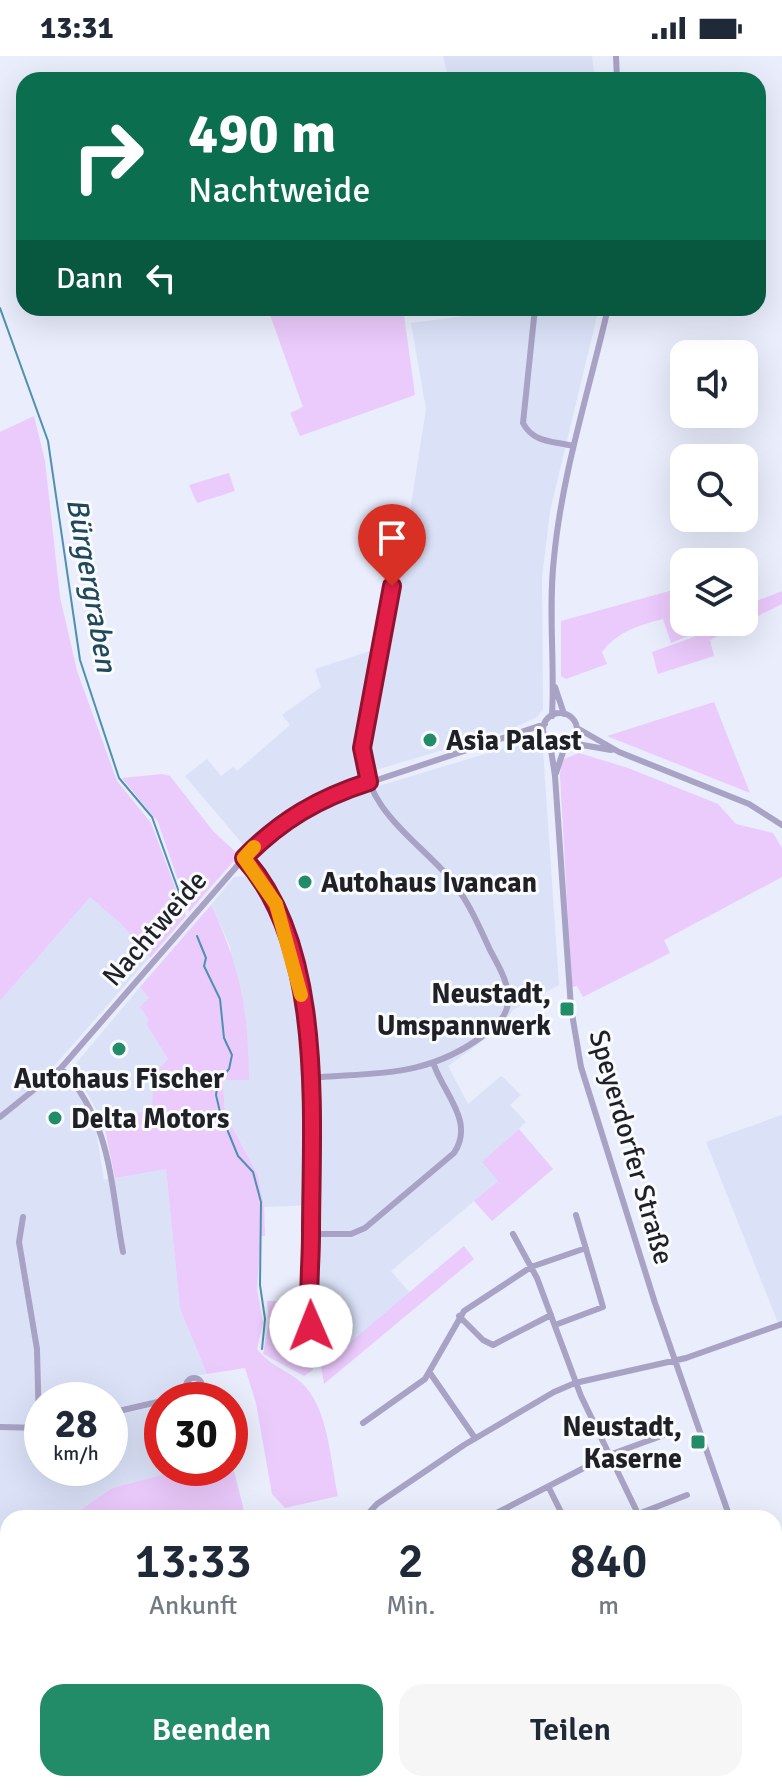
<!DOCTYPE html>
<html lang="de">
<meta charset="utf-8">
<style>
body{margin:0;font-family:Signika,sans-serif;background:#f6f6f7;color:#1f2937;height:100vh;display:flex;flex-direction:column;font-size:30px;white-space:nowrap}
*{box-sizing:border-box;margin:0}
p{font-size:26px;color:#747a83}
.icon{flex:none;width:44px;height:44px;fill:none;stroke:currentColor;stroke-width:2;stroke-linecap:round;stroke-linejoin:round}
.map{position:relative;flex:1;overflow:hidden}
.drawer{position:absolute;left:0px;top:1454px;width:782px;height:282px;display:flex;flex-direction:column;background:#fff;border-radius:24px 24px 0 0;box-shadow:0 8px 32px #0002}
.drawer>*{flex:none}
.guide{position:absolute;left:16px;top:16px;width:750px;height:244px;border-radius:24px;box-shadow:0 8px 32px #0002;background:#0b6e4f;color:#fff;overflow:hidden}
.tools{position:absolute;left:670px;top:284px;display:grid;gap:16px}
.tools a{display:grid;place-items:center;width:88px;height:88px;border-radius:16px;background:#fff;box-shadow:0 8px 32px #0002;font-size:40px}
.speed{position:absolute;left:24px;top:1326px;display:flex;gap:16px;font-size:40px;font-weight:700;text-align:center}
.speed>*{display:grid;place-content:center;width:104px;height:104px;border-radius:50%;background:#fff;box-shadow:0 8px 32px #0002;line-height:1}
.speed small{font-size:20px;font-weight:400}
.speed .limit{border:12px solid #d22;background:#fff;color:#111}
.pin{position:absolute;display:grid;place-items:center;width:68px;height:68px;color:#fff;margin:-82px -34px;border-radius:50% 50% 50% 0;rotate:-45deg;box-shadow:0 0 8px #0007}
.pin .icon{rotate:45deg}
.me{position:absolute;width:88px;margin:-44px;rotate:359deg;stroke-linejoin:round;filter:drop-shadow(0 0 6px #0008)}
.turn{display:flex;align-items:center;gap:28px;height:168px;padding:0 40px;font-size:36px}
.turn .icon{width:104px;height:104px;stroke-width:2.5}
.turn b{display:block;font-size:56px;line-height:68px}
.then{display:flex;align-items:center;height:76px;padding:0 40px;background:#0003;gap:16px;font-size:30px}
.eta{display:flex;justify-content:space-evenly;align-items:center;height:136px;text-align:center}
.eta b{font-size:48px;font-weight:600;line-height:56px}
.action{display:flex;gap:16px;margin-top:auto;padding:16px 40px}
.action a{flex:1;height:92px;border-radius:24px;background:#228b68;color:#fff;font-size:32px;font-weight:600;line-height:92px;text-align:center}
.action a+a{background:#f6f6f7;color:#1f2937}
.status{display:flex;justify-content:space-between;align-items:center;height:56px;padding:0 40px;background:#fff;direction:ltr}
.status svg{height:22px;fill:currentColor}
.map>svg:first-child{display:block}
.built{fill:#dbe2f8;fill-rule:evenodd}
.green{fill:#ebcafc}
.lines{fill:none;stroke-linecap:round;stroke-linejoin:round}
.stream{stroke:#4e90af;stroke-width:2}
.minor{stroke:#a8a2c4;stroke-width:6}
.route-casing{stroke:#92132f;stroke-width:20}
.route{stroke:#e11d48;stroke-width:14}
.slow{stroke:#f59e0b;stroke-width:14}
.poi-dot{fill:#228b68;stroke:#fafbfe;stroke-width:3}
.labels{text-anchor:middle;stroke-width:6;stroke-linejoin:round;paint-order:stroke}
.poi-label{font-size:28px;font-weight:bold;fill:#1f2126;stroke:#fafbfe;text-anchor:start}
.street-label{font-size:28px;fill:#1f2126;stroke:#fafbfe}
.water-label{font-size:30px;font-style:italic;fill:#20495b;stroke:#fafbfe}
</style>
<div class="status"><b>13:31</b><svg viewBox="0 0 49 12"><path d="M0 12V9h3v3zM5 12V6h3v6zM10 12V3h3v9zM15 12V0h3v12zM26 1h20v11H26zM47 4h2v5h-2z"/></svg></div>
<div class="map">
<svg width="782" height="1735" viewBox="0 0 782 1735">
<rect width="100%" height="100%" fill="#e9edfc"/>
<path class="built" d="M443 0H592L595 24H449Z
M528 252H599L550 455 542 522 543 653 537 661 507 675 362 718 303 745 246 792 185 720 207 703 221 720 233 711 237 715 290 669 282 659 321 631 315 613 389 589 426 353 411 267Z
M528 685 543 694 559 929 513 954 499 973 448 1010 468 1048 501 1020 504 1022 521 1039 510 1049 526 1066 483 1106 498 1125 391 1215 410 1237 321 1311 316 1149 264 1151 258 1119 225 1056 223 1023 248 1024 230 890 211 849 234 821 249 820 258 810 262 791 317 753 359 736Z
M90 840 121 868 149 902 54 1010 81 1042 95 1069 104 1124 166 1112 180 1253 207 1318 188 1320 173 1340 162 1344V1412H188L112 1432 69 1462H8V1511L0 1530V945ZM42 1344H110V1412H42Z
M140 931 149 942V965L146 968 168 1003 153 1019 152 1052 104 1068 73 1011Z
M782 1059V1271L780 1272 706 1086Z
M0 1569 8 1581V1728H113L118 1735H0Z"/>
<path class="green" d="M282 252H403L415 339 300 380 290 357 303 351 269 256Z
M34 360 45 405 60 541 77 615 117 725 151 767 186 860 150 902 121 868 90 841 0 945V376Z
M229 417 235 435 197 447 189 429Z
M684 531V566H693V578L671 587 663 563C639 569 617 576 602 596L607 608 566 623 561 620V565Z
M782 535V548L710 584 714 600 658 618 652 596 694 581 696 566H744V550Z
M714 646 750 737 607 680Z
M579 697 628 712 718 748 736 768 773 777 782 792V821L664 884 670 897 583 941 577 930 572 931 560 719 562 704Z
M162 718 170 720 213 775 239 799 189 856 158 766 122 722Z
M211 849C241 913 248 953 249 1024H223L225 1057 258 1119 264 1151 265 1180H261L257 1233 263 1267 257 1293C270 1310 287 1314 302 1327 329 1353 330 1405 338 1440L285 1452 272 1438 256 1347 245 1312 207 1318 180 1253 166 1113 115 1122 104 1068 152 1052 153 1019 168 1003 146 968 149 964 140 951 149 942 140 931Z
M519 1073 553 1113 492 1165 474 1145 498 1125 482 1106Z
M464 1190 474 1203 324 1328 321 1311Z
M267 1245H304L313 1314 304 1320 263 1298 269 1264Z
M231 1403 245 1459 69 1462 112 1432 188 1412H230Z"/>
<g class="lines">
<path class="stream" d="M0 252 48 385 80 604 119 722 152 761 183 847
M197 880 206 902 204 910 220 943 224 982 232 999 229 1013 218 1026 216 1039 220 1056 238 1100 253 1116 261 1146 260 1229 265 1263 262 1293"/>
<path class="minor" d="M616 0 617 24
M535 252 523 367C533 387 554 385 573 390
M555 631 564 658
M543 674a17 17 0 1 1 34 0a17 17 0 1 1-34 0Z
M552 660C555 607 548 554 554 502 562 417 589 335 608 252
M577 672 619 696 749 748 782 769
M517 681 545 683
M550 687 555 720 571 952 581 1011 655 1247 730 1462
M571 687 611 694
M556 717 565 690
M244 802C332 900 311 1132 309 1259L313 1282
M61 1012C112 1066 110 1127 123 1196
M309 1022C377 1016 427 1022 484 979 495 971 507 961 508 946 510 928 498 909 490 894 478 868 467 842 448 820 411 779 365 753 362 692L402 478
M0 1061 61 1012 244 802 281 767 329 740 545 668
M23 1161 19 1186 37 1293 39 1372
M311 1178H351L365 1172 454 1097C475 1066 444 1038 434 1009
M513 1178 537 1222 581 1340 640 1462
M459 1260 483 1284 493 1289 551 1259
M555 1269 603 1251 576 1159
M430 1317 475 1382
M186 1330a8 8 0 1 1 16 0a8 8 0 1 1-16 0Z
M167 1344 186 1335
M110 1357 162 1345
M363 1367 425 1323 464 1255 531 1211 586 1192
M0 1371 42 1372
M549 1432 564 1462
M638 1458 687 1439
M364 1462 377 1448 464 1389 554 1336 575 1327 686 1302 782 1268
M487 1462 609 1399 664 1379
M0 1558 8 1570
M774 1571 782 1585
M774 1584 781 1609
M782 1608 779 1615 782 1625
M774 1685 776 1688
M204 1728 211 1735
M344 1728 347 1735
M423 1728 425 1735
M594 1728 598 1735
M702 1733 716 1728
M126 1735 135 1728
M563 1735 577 1728"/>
</g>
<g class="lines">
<defs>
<path id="route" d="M311 1270C307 1240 311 1209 311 1179 311 1063 326 893 244 802 281 764 319 742 369 726L362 692 392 530"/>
</defs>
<use href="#route" class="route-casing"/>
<use href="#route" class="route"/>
<path class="slow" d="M254 791 244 802 276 848 301 939"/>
</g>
<g class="poi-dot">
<circle cx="430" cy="684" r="8"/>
<circle cx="305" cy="826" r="8"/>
<rect x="559" y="945" width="16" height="16" rx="4"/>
<circle cx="119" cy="993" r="8"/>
<circle cx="55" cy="1062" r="8"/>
<rect x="690" y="1378" width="16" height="16" rx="4"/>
</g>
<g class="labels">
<g class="poi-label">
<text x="446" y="694">Asia Palast</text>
<text x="321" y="836">Autohaus Ivancan</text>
<text x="551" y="947" text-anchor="end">Neustadt,<tspan x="551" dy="32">Umspannwerk</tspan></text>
<text x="119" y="1032" text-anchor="middle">Autohaus Fischer</text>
<text x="71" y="1072">Delta Motors</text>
<text x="682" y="1380" text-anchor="end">Neustadt,<tspan x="682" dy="32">Kaserne</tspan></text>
</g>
<g class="street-label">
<text transform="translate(154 872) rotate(-49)" y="10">Nachtweide</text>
<text transform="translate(632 1091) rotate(74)" y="10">Speyerdorfer Straße</text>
</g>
<g class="water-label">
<text transform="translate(92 529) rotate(80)" y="10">Bürgergraben</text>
</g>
</g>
</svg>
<div class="tools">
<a><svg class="icon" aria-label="sound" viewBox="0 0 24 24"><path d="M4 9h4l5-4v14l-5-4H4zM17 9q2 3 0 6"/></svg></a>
<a><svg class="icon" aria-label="search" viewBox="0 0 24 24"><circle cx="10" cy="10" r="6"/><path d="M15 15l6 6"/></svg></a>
<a><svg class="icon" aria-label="layers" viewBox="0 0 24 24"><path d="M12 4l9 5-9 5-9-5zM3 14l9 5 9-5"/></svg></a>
</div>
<div class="speed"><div>28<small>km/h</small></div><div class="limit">30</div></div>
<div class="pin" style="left:392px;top:530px;background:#d93025"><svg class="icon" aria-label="arrive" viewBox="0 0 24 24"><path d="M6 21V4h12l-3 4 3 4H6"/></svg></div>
<svg class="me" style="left:311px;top:1270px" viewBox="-20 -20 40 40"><circle r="19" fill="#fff"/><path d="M0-13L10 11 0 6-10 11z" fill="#e11d48"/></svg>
<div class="guide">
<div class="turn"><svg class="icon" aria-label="right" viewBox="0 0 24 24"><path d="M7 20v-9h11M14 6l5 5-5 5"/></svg><div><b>490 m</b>Nachtweide</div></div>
<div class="then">Dann<svg class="icon" aria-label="left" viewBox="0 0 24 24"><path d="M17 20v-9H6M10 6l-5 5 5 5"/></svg></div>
</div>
<section class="drawer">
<div class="eta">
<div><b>13:33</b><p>Ankunft</p></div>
<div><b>2</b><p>Min.</p></div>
<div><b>840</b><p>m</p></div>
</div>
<div class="action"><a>Beenden</a><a>Teilen</a></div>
</section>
</div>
